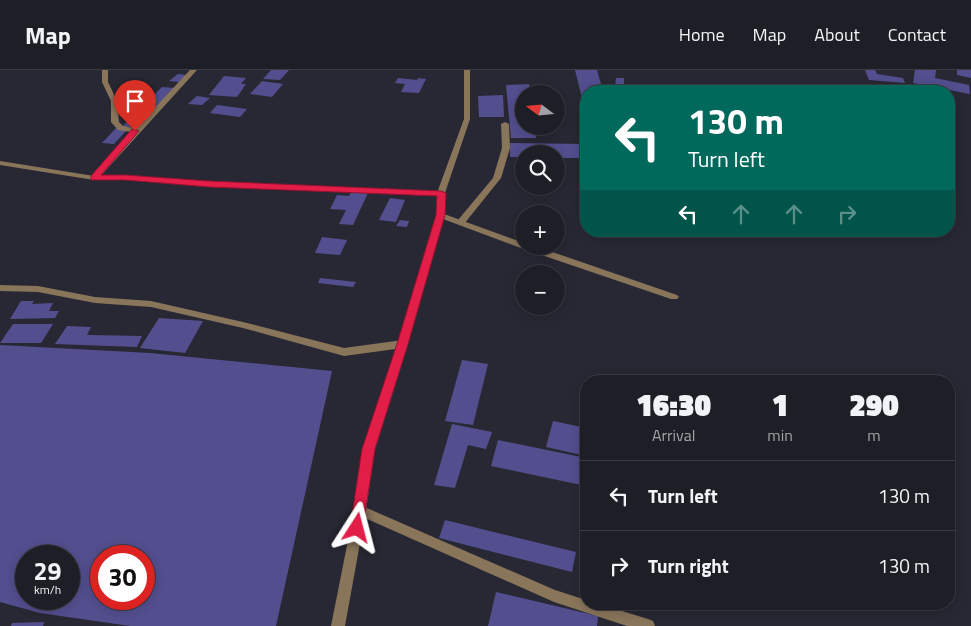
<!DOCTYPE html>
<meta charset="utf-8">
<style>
body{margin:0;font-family:"Titillium Web",sans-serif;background:#2b2b33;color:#f1f3f6;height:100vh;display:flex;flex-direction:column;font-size:19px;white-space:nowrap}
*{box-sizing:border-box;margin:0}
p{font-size:16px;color:#a1a2a7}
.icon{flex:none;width:28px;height:28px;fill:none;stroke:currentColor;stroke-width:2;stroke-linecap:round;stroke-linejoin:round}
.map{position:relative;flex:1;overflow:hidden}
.details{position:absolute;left:580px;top:305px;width:375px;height:235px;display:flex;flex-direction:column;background:#1e1e27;border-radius:20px;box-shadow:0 2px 12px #0003,0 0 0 1px #3c3c44}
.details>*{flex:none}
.hud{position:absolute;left:580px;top:15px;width:375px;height:152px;border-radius:20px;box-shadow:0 2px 12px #0003,0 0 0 1px #3c3c44;background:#00695c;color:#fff;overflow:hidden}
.needle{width:32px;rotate:286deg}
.tools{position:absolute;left:515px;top:15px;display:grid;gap:10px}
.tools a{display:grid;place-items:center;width:50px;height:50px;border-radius:50%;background:#1e1e27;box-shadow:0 2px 12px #0003,0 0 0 1px #3c3c44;font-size:25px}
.speed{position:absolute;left:15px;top:475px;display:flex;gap:10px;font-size:25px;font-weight:700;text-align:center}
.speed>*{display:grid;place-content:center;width:65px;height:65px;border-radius:50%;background:#1e1e27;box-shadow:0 2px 12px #0003,0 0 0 1px #3c3c44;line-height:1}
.speed small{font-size:12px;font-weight:400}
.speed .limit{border:8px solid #d22;background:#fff;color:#111}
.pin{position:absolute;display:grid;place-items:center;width:42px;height:42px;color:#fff;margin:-51px -21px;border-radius:50% 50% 50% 0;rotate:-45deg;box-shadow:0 0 5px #0007}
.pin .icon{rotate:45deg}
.me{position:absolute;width:55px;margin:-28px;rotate:9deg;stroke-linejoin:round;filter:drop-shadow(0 0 4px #0008)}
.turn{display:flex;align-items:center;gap:18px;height:105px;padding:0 25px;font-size:22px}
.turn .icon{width:65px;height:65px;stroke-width:2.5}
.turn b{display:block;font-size:35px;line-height:42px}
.lanes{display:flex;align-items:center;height:48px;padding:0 25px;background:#0003;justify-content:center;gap:25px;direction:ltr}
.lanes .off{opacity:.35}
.eta{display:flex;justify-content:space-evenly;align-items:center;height:85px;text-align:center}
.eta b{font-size:30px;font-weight:800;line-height:35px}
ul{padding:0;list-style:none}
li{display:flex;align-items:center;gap:15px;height:70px;padding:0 25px;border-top:1px solid #3c3c44}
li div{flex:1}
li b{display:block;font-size:19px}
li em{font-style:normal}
header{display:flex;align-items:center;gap:30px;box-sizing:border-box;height:70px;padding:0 25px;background:#1e1e27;border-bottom:1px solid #3c3c44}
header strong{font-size:24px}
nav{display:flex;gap:28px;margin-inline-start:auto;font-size:18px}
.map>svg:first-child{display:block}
.building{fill:#534f8f;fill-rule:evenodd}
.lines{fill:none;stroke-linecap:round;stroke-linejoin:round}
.lane{fill:#89755a;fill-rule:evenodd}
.street{fill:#89755a;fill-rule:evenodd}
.route{fill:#e11d48;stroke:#92132f}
</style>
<header>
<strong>Map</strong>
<nav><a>Home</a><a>Map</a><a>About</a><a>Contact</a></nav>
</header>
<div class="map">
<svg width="971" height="556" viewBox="0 0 971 556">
<rect width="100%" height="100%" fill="#282834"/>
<path class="building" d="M271 0H289L280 10 263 9Z
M575 0H597L603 21H586V44Z
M865 0H875L877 4 903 8 905 13 869 10Z
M915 0H936L935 8 969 15 970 24 913 13Z
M957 0H971V8L957 5Z
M178 4 187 5 179 12 169 11Z
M224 6 246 8 241 14H246L237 27 209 25Z
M398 8 417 10 418 8 426 9 419 23 401 22 405 14 395 13Z
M616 8H624V19L615 18Z
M262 11 283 14 272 27 250 24Z
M529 14 530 24H524V56H535L536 68H511L506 15Z
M162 17 175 18 134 58 122 57Z
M503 25 504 47H479L478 26Z
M197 26 210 28 202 35 188 34Z
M217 35 247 39 240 47 210 43Z
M116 58 126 61 114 74 102 73Z
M510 73 584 74 586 88H556V84H524V87H510Z
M351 121 368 123 353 155 339 154 346 140 330 139 337 125 349 126Z
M390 128 405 130 396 152 379 150Z
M400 150 409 151 407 157 396 156Z
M322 167 347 170 340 185 315 183Z
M320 208 356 212 353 217 318 213Z
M21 231H34L32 234 53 233 49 241H59L55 248 10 249Z
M159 248 203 251 185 283 140 278Z
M13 254H53L41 273H0Z
M67 256 91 257 87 265 142 266 137 277 55 274Z
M0 275 150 283 332 301 276 556H130L40 543 0 532ZM26 486H69V529H26ZM101 486H144V529H101Z
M462 290 488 294 473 355 445 351Z
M553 351 586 358V386L546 377Z
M452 354 492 362 486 379 468 375 455 418 434 415Z
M498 370 586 388V416L491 396Z
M445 450 576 482 572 502 439 468Z
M496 522 598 546 597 556H488Z
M44 552 43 556H11L12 553Z"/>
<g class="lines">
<path class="lane" d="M102 0H108V12L117 31 119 52 123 56 138 59V63L118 60 111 52V31L102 12Z
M505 52 509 54 510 78 501 108 464 154H458V150L493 108 502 78 501 54Z
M0 91 94 106 125 105 209 112 441 121 445 123 441 125 209 116 125 109 94 110 0 95Z
M0 215 38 216 95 227 151 231 243 252 344 278 403 270 408 274 403 278 344 286 243 258 151 237 95 233 38 222 0 221Z
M360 435 555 520 586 530V534H599L648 549 653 551 655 556H627L554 532 356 444 354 440 356 436Z"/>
<path class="street" d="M190 0H197L97 110H91V106Z
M464 0H470V49L445 123 444 144 524 173V176H535L677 225 679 227 677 229H671L521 178 443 149 408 274 375 379 366 440 345 556H331L354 440 363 379 398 274 436 145 437 123 464 49Z"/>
</g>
<path class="route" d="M132 59 139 61 101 105H125L209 111 441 121 446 123 445 145 408 274 375 379 362 463 357 465 352 463 350 458 362 379 397 274 436 145 437 126 209 117 125 110H91V106Z"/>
</svg>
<div class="tools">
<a><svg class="needle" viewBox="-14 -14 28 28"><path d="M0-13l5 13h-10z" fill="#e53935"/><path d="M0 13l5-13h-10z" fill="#a1a2a7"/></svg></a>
<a><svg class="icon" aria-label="search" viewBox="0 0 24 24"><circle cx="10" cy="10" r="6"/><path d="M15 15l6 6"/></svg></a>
<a>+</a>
<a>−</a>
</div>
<div class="speed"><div>29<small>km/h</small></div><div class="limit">30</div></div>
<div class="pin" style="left:135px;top:61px;background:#d93025"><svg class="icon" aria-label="arrive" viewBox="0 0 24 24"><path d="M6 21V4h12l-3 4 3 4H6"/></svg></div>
<svg class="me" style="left:357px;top:458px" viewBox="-20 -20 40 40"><path d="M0-17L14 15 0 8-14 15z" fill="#e11d48" stroke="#fff" stroke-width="4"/></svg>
<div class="hud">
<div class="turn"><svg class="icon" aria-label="left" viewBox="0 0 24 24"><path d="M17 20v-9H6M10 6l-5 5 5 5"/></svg><div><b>130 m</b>Turn left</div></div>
<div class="lanes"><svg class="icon" aria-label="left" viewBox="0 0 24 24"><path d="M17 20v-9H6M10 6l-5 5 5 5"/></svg><svg class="icon off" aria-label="ahead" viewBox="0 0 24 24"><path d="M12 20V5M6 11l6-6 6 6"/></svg><svg class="icon off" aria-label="ahead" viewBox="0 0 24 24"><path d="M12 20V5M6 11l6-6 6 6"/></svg><svg class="icon off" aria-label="right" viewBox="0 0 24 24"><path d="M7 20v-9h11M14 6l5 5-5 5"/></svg></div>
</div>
<section class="details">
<div class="eta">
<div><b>16:30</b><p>Arrival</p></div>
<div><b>1</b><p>min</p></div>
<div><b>290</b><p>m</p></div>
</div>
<ul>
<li><svg class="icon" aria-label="left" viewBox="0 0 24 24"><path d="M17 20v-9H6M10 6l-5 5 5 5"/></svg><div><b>Turn left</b></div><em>130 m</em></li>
<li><svg class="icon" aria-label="right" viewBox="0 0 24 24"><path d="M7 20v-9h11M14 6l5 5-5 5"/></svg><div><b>Turn right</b></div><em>130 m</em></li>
</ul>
</section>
</div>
